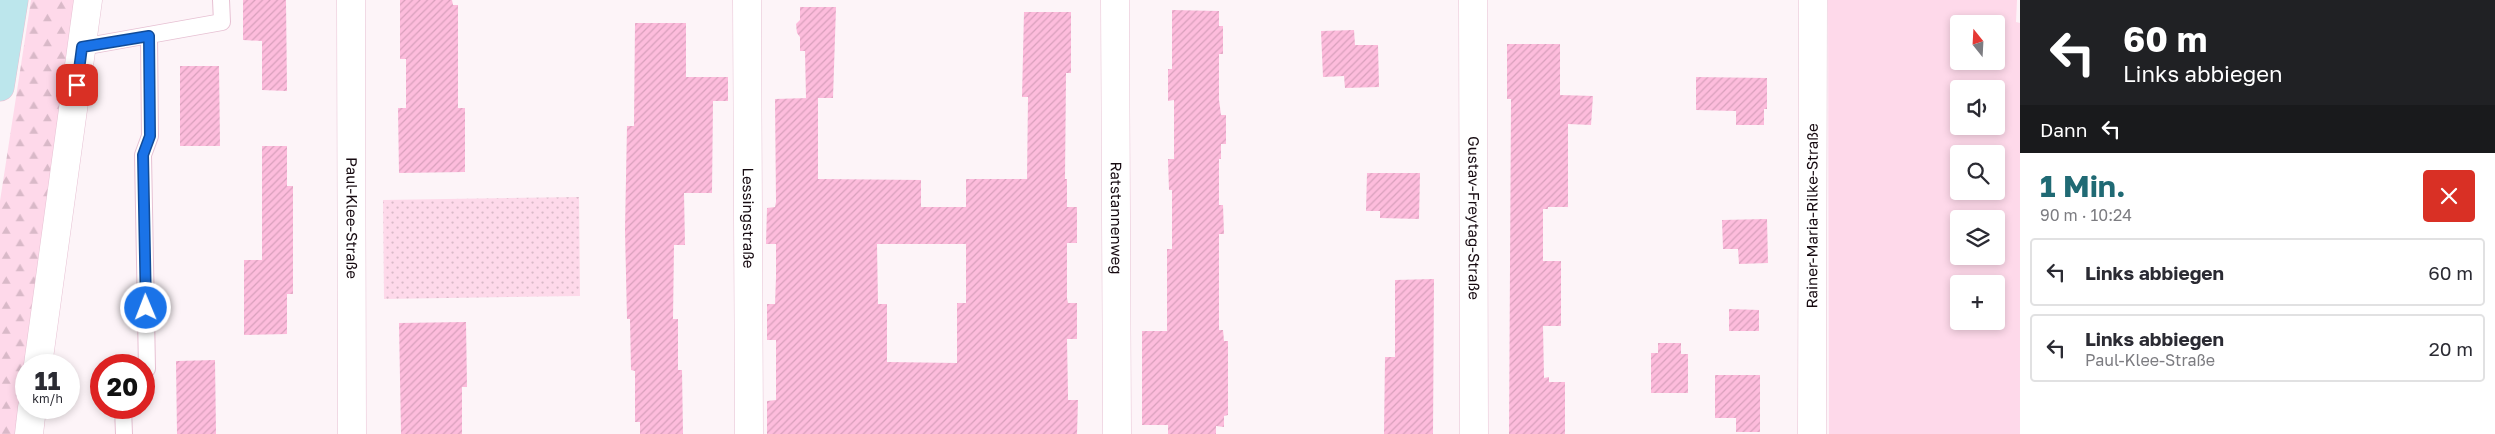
<!DOCTYPE html>
<html lang="de">
<meta charset="utf-8">
<style>
body{margin:0;font-family:"Golos Text",sans-serif;background:#f2f2f3;color:#2b2b33;height:100vh;display:flex;flex-direction:column;font-size:19px;white-space:nowrap}
*{box-sizing:border-box;margin:0}
p{font-size:16px;color:#7c7c81}
.icon{flex:none;width:28px;height:28px;fill:none;stroke:currentColor;stroke-width:2;stroke-linecap:round;stroke-linejoin:round}
.map{position:relative;flex:1;overflow:hidden}
.side{display:flex;flex-direction:column;background:#fff;width:475px}
.side>*{flex:none}
.top-card{background:#202124;color:#fff;overflow:hidden}
.needle{width:32px;rotate:342deg}
.fabs{position:absolute;left:1950px;top:15px;display:grid;gap:10px}
.fabs a{display:grid;place-items:center;width:55px;height:55px;border-radius:5px;background:#fff;box-shadow:0 2px 8px #0003;font-size:25px}
.speed{position:absolute;left:15px;top:354px;display:flex;gap:10px;font-size:25px;font-weight:700;text-align:center}
.speed>*{display:grid;place-content:center;width:65px;height:65px;border-radius:50%;background:#fff;box-shadow:0 2px 8px #0003;line-height:1}
.speed small{font-size:12px;font-weight:400}
.speed .limit{border:8px solid #d22;background:#fff;color:#111}
.pin{position:absolute;display:grid;place-items:center;width:42px;height:42px;color:#fff;margin:-21px;border-radius:10px;box-shadow:0 2px 8px #0006}
.me{position:absolute;width:55px;margin:-28px;rotate:359deg;stroke-linejoin:round;filter:drop-shadow(0 0 4px #0008)}
.turn{display:flex;align-items:center;gap:18px;height:105px;padding:0 20px;font-size:22px}
.turn .icon{width:65px;height:65px;stroke-width:2.5}
.turn b{display:block;font-size:35px;line-height:42px}
.then{display:flex;align-items:center;height:48px;padding:0 20px;background:#0003;gap:10px;font-size:19px}
.round{display:grid;place-items:center;flex:none;width:52px;height:52px;border-radius:5px;background:#f2f2f3}
.summary{display:flex;align-items:center;justify-content:space-between;height:85px;padding:0 20px}
h1{font-size:30px;font-weight:700;line-height:38px;color:#206a74}
ul{padding:0;list-style:none}
li{display:flex;align-items:center;gap:15px;height:68px;margin:0 10px 8px;padding:0 10px;border:2px solid #e1e1e2;border-radius:5px}
li div{flex:1}
li b{display:block;font-size:19px}
li em{font-style:normal}
main{display:flex;flex:1;min-height:0}
.map>svg:first-child{display:block}
.grass{fill:url(#grass-dots)}
.forest{fill:url(#forest-firs)}
.garden{fill:#fed9ea;fill-rule:evenodd}
.building{fill:url(#building-hatch);fill-rule:evenodd}
.lines{fill:none;stroke-linecap:round;stroke-linejoin:round}
.lane-casing{stroke:#e7c1d3;stroke-width:18}
.street-casing{stroke:#e7c1d3;stroke-width:29}
.secondary-casing{stroke:#e7c1d3;stroke-width:29}
.lane{stroke:#fff;stroke-width:16}
.street{stroke:#fff;stroke-width:28}
.secondary{stroke:#bce6ec;stroke-width:28}
.route-casing{stroke:#114b97;stroke-width:12}
.route{stroke:#1a73e8;stroke-width:9}
.labels{text-anchor:middle;stroke-width:4;stroke-linejoin:round;paint-order:stroke}
.street-label{font-size:15px;fill:#160a10;stroke:#fdf4f8}
</style>
<main>
<div class="map">
<svg width="2020" height="434" viewBox="0 0 2020 434">
<defs>
<pattern id="grass-dots" width="8" height="8" patternUnits="userSpaceOnUse" patternTransform="scale(1.25)"><rect width="8" height="8" fill="#fed9ea"/><path d="M2 2h.1M6 6h.1" fill="none" stroke="#d9b9c8" stroke-width="1.8" stroke-linecap="round"/></pattern>
<pattern id="forest-firs" width="22" height="20" patternUnits="userSpaceOnUse" patternTransform="scale(1.25)"><rect width="22" height="20" fill="#fed9ea"/><path d="M5 1l3.5 6h-7zM16 11l3.5 6h-7z" fill="#d9b9c8"/></pattern>
<pattern id="building-hatch" width="6" height="6" patternUnits="userSpaceOnUse" patternTransform="scale(1.25)"><rect width="6" height="6" fill="#fdbcdc"/><path d="M-1 1l2-2M0 6l6-6M5 7l2-2" fill="none" stroke="#d8a0bc"/></pattern>
</defs>
<rect width="100%" height="100%" fill="#fdf4f8"/>
<path class="grass" d="M579 197 580 296 384 299 383 200Z"/>
<path class="forest" d="M31 0H79L26 365 19 434H0V201Z"/>
<path class="garden" d="M1828 0H2017L2016 22 2020 23V434H1829ZM1959 24H1996V61H1959ZM1959 89H1996V126H1959ZM1959 154H1996V191H1959ZM1959 219H1996V256H1959ZM1959 284H1996V321H1959Z"/>
<path class="building" d="M243 0H286L287 91 262 90V41L243 40Z
M400 0H452L453 5H458V108H465V172L399 173 398 108H406V59H400Z
M800 7H836L833 98H818V179L921 180V207H966V179H1027L1028 97H1022L1024 12H1071V73H1066L1065 179H1067V207H1077V243H1067V298L1068 303H1077V339H1067L1068 395V400H1078L1077 434H767V401L776 400V340H767V304H775L776 278V244H766L767 208 775 207 776 202 775 99 809 98H806L805 51H800V37L797 33 796 24 800 20ZM877 244H966V303H957V363L887 362V304H878Z
M1172 10 1219 11V26H1223V54H1219V100L1221 115H1226V144H1221V159H1219V205H1223L1224 234H1219V330H1223L1224 341H1228V415L1224 416V427L1216 426V434H1168V425H1142V331H1167V249H1172V190H1169L1168 159H1174V100L1168 101V69H1172Z
M635 23H686V77H728V101H713L712 193H684L685 245H674L673 319H678V370H682L683 434H640V422H635V371L631 370 630 319H627L625 230 627 126H634Z
M1354 30 1355 45H1378L1379 87 1345 88 1344 76 1323 77 1321 31Z
M1507 44H1560V95L1593 96 1591 125 1568 124V207H1548V209H1543V261H1561V326H1543L1544 378 1549 377V382H1565V434H1509L1511 99H1507Z
M180 66H219L220 146H180Z
M1696 77 1767 78V109H1764V125H1736V111L1696 110Z
M262 146H287V186H293V294H287V334L244 335V260H262Z
M1367 173H1420L1419 219 1380 218V211H1366Z
M1767 219 1768 263 1739 264 1738 249H1723L1722 220Z
M1434 279 1433 434H1384L1385 357H1395V280Z
M1729 309 1759 310V331H1729Z
M466 322 467 387H462V434H401L399 323Z
M1658 343H1681V354H1688V393H1651V353H1658Z
M215 360 216 434H177L176 361Z
M1715 375H1760V432H1736V418H1715Z"/>
<g class="lines">
<defs>
<path id="lane" d="M82 47 222 22 221 0
M144 369H147L143 155 150 136 149 36
M123 408 124 434"/>
<g id="street">
<path id="s1" d="M351 0 352 434"/>
<path id="s2" d="M747 0 749 434"/>
<path id="s3" d="M1115 0 1117 434"/>
<path id="s4" d="M1473 0 1474 434"/>
<path d="M38 365 88 0"/>
<path d="M29 434 32 408"/>
<path id="s5" d="M1812 434 1813 0"/>
</g>
<path id="secondary" d="M0 87 14 0"/>
</defs>
<use href="#lane" class="lane-casing"/>
<use href="#street" class="street-casing"/>
<use href="#secondary" class="secondary-casing"/>
<use href="#lane" class="lane"/>
<use href="#street" class="street"/>
<use href="#secondary" class="secondary"/>
</g>
<g class="lines">
<defs>
<path id="route" d="M77 85 82 47 149 36 150 136 143 155 146 308"/>
</defs>
<use href="#route" class="route-casing"/>
<use href="#route" class="route"/>
</g>
<g class="labels">
<g class="street-label">
<text dy="5" stroke="none"><textPath href="#s1" startOffset="218">Paul-Klee-Straße</textPath></text>
<text dy="5" stroke="none"><textPath href="#s2" startOffset="218">Lessingstraße</textPath></text>
<text dy="5" stroke="none"><textPath href="#s3" startOffset="218">Ratstannenweg</textPath></text>
<text dy="5" stroke="none"><textPath href="#s4" startOffset="218">Gustav-Freytag-Straße</textPath></text>
<text dy="5" stroke="none"><textPath href="#s5" startOffset="218">Rainer-Maria-Rilke-Straße</textPath></text>
</g>
</g>
</svg>
<div class="fabs">
<a><svg class="needle" viewBox="-14 -14 28 28"><path d="M0-13l5 13h-10z" fill="#e53935"/><path d="M0 13l5-13h-10z" fill="#7c7c81"/></svg></a>
<a><svg class="icon" aria-label="sound" viewBox="0 0 24 24"><path d="M4 9h4l5-4v14l-5-4H4zM17 9q2 3 0 6"/></svg></a>
<a><svg class="icon" aria-label="search" viewBox="0 0 24 24"><circle cx="10" cy="10" r="6"/><path d="M15 15l6 6"/></svg></a>
<a><svg class="icon" aria-label="layers" viewBox="0 0 24 24"><path d="M12 4l9 5-9 5-9-5zM3 14l9 5 9-5"/></svg></a>
<a>+</a>
</div>
<div class="speed"><div>11<small>km/h</small></div><div class="limit">20</div></div>
<div class="pin" style="left:77px;top:85px;background:#d93025"><svg class="icon" aria-label="arrive" viewBox="0 0 24 24"><path d="M6 21V4h12l-3 4 3 4H6"/></svg></div>
<svg class="me" style="left:146px;top:308px" viewBox="-20 -20 40 40"><circle r="17" fill="#1a73e8" stroke="#fff" stroke-width="3"/><path d="M0-11L8 9 0 5-8 9z" fill="#fff"/></svg>
</div>
<section class="side">
<div class="top-card">
<div class="turn"><svg class="icon" aria-label="left" viewBox="0 0 24 24"><path d="M17 20v-9H6M10 6l-5 5 5 5"/></svg><div><b>60 m</b>Links abbiegen</div></div>
<div class="then">Dann<svg class="icon" aria-label="left" viewBox="0 0 24 24"><path d="M17 20v-9H6M10 6l-5 5 5 5"/></svg></div>
</div>
<div class="summary"><div><h1>1 Min.</h1><p>90 m · 10:24</p></div><a class="round" style="background:#d93025;color:#fff"><svg class="icon" aria-label="close" viewBox="0 0 24 24"><path d="M6 6l12 12M18 6L6 18"/></svg></a></div>
<ul>
<li><svg class="icon" aria-label="left" viewBox="0 0 24 24"><path d="M17 20v-9H6M10 6l-5 5 5 5"/></svg><div><b>Links abbiegen</b></div><em>60 m</em></li>
<li><svg class="icon" aria-label="left" viewBox="0 0 24 24"><path d="M17 20v-9H6M10 6l-5 5 5 5"/></svg><div><b>Links abbiegen</b><p>Paul-Klee-Straße</p></div><em>20 m</em></li>
</ul>
</section>
</main>
